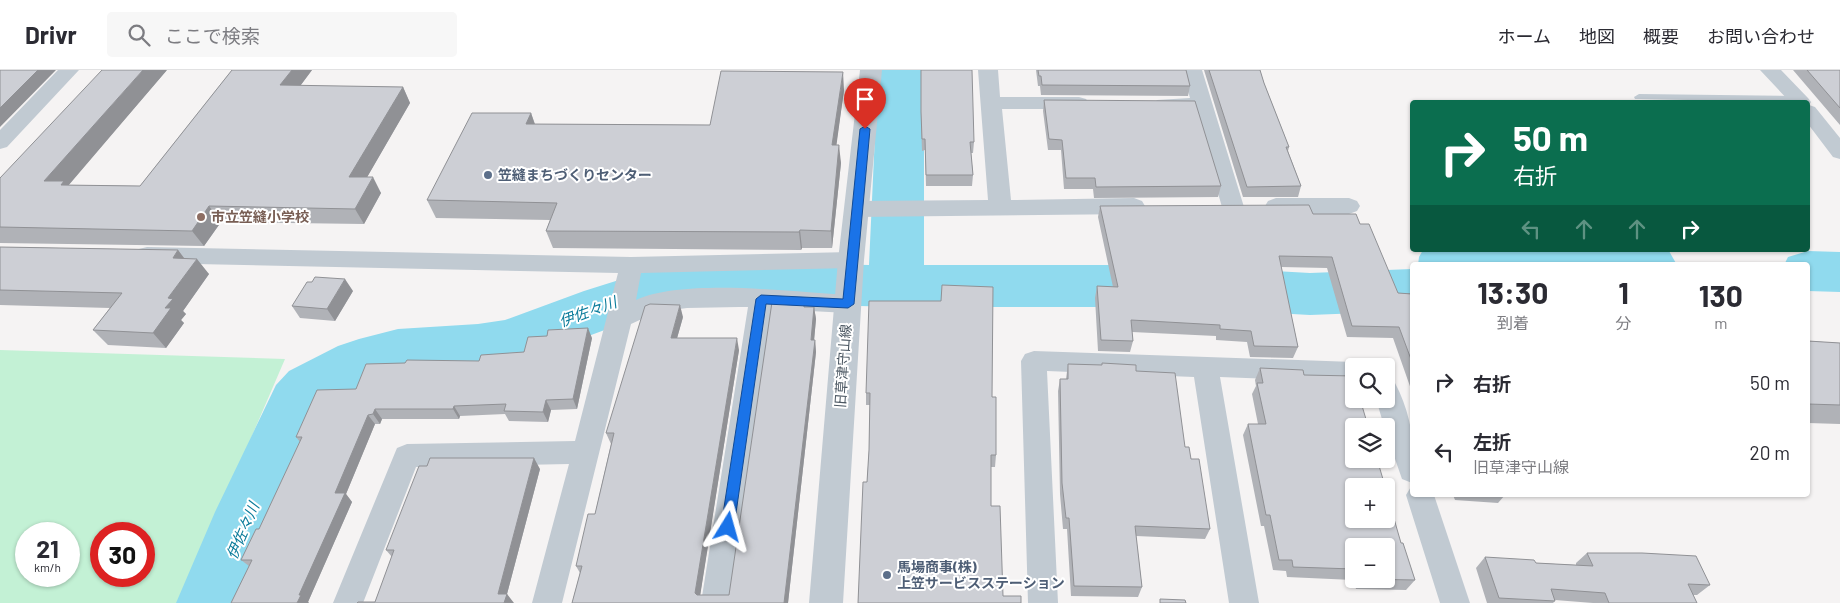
<!DOCTYPE html>
<html lang="ja">
<meta charset="utf-8">
<style>
body{margin:0;font-family:Barlow,"Noto Sans JP",sans-serif;background:#f7f7f7;color:#2b2b33;height:100vh;display:flex;flex-direction:column;font-size:19px;white-space:nowrap}
*{box-sizing:border-box;margin:0}
p{font-size:16px;color:#7c7c81}
.icon{flex:none;width:28px;height:28px;fill:none;stroke:currentColor;stroke-width:2;stroke-linecap:round;stroke-linejoin:round}
.map{position:relative;flex:1;overflow:hidden}
.panel{position:absolute;left:1410px;top:192px;width:400px;height:235px;display:flex;flex-direction:column;background:#fff;border-radius:5px;box-shadow:0 1px 4px #0004}
.panel>*{flex:none}
.banner{position:absolute;left:1410px;top:30px;width:400px;height:152px;border-radius:5px;box-shadow:0 1px 4px #0004;background:#0b6e4f;color:#fff;overflow:hidden}
.fabs{position:absolute;left:1345px;top:288px;display:grid;gap:10px}
.fabs a{display:grid;place-items:center;width:50px;height:50px;border-radius:5px;background:#fff;box-shadow:0 1px 4px #0004;font-size:25px}
.speed{position:absolute;left:15px;top:452px;display:flex;gap:10px;font-size:25px;font-weight:700;text-align:center}
.speed>*{display:grid;place-content:center;width:65px;height:65px;border-radius:50%;background:#fff;box-shadow:0 1px 4px #0004;line-height:1}
.speed small{font-size:12px;font-weight:400}
.speed .limit{border:8px solid #d22;background:#fff;color:#111}
.pin{position:absolute;display:grid;place-items:center;width:42px;height:42px;color:#fff;margin:-51px -21px;border-radius:50% 50% 50% 0;rotate:-45deg;box-shadow:0 0 5px #0007}
.pin .icon{rotate:45deg}
.me{position:absolute;width:55px;margin:-28px;rotate:8deg;stroke-linejoin:round;filter:drop-shadow(0 0 4px #0008)}
.turn{display:flex;align-items:center;gap:18px;height:105px;padding:0 20px;font-size:22px}
.turn .icon{width:65px;height:65px;stroke-width:2.5}
.turn b{display:block;font-size:35px;line-height:42px}
.lanes{display:flex;align-items:center;height:48px;padding:0 20px;background:#0003;justify-content:center;gap:25px;direction:ltr}
.lanes .off{opacity:.35}
.eta{display:flex;justify-content:space-evenly;align-items:center;height:85px;text-align:center}
.eta b{font-size:30px;font-weight:700;line-height:35px}
ul{padding:0;list-style:none}
li{display:flex;align-items:center;gap:15px;height:70px;padding:0 20px}
li div{flex:1}
li b{display:block;font-size:19px}
li em{font-style:normal}
header{display:flex;align-items:center;gap:30px;box-sizing:border-box;height:70px;padding:0 25px;background:#fff;border-bottom:1px solid #e1e1e2}
header strong{font-size:24px}
nav{display:flex;gap:28px;margin-inline-start:auto;font-size:18px}
.search{width:350px;height:45px;background:#f7f7f7;display:flex;align-items:center;gap:12px;box-sizing:border-box;padding:0 18px;border-radius:5px;color:#7c7c81;font-size:19px}
.map>svg:first-child{display:block}
.green{fill:#c3f1d5;fill-rule:evenodd}
.water{fill:#90daee}
.lines{fill:none;stroke-linecap:round;stroke-linejoin:round}
.river{fill:#90daee;fill-rule:evenodd}
.service{fill:#c1cad2;fill-rule:evenodd}
.minor{fill:#c1cad2;fill-rule:evenodd}
.tertiary{fill:#c1cad2;fill-rule:evenodd}
.wall{fill:#b0b2b7;fill-rule:evenodd}
.shaded-wall{fill:#909195}
.building{fill:#cdcfd5;stroke:#909195}
.route{fill:#1a73e8;stroke:#114b97}
.service-dot{fill:#5c6f8a;stroke:#fff;stroke-width:2}
.education-dot{fill:#8d6e63;stroke:#fff;stroke-width:2}
.labels{text-anchor:middle;stroke-width:4;stroke-linejoin:round;paint-order:stroke}
.service-label{font-size:14px;font-weight:bold;fill:#4e5e75;stroke:#fff;text-anchor:start}
.education-label{font-size:14px;font-weight:bold;fill:#785e54;stroke:#fff;text-anchor:start}
.street-label{font-size:14px;fill:#4a5661;stroke:#fff}
.water-label{font-size:15px;font-style:italic;fill:#0c7c9b;stroke:#fff}
</style>
<header>
<strong>Drivr</strong>
<div class="search"><svg class="icon" aria-label="search" viewBox="0 0 24 24"><circle cx="10" cy="10" r="6"/><path d="M15 15l6 6"/></svg>ここで検索</div>
<nav><a>ホーム</a><a>地図</a><a>概要</a><a>お問い合わせ</a></nav>
</header>
<div class="map">
<svg width="1840" height="533" viewBox="0 0 1840 533">
<rect width="100%" height="100%" fill="#f5f3f3"/>
<path class="green" d="M0 280 285 289 180 533H0ZM26 464H69V506H26ZM101 464H144V506H101Z"/>
<path class="water" d="M300 351 224 533H201L277 354Z"/>
<g class="lines">
<path class="river" d="M878 0H924V195H1161L1310 203 1412 199V241L1310 245 1161 237H896L715 232 675 234 510 295 478 300 398 305 378 311 333 335 323 347 283 442 248 533H176L215 442 276 315 289 301 338 276 359 269 398 259 478 254 505 250 584 221 673 193 715 192 869 195Z
M1423 180H1665L1669 181 1677 195H1418L1419 187Z
M1808 181 1840 182V222L1808 221V195H1784L1788 187Z"/>
<path class="service" d="M1639 24 1798 26 1803 29 1798 32 1635 29 1634 27Z"/>
<path class="minor" d="M58 0H79L7 77 0 79V60Z
M978 0H998L1000 27H1079L1086 29 1089 33 1086 37 1079 39H1002L1011 130 1134 128 1142 131 1145 136 1142 141 1134 144 857 147 849 144 846 139 849 134 857 131 988 130Z
M1182 0H1202L1244 137 1241 142 1233 145 1225 142 1222 137 1194 40 1157 38 1154 34 1157 30 1190 28Z
M1760 0H1781L1808 28 1811 32 1809 35 1815 37 1840 68V89L1833 87 1808 54V32H1790Z
M1276 128H1349L1357 131 1360 136 1357 141 1349 144H1276L1268 141 1265 136 1268 131Z
M147 177 631 187 851 182 859 184 863 190 859 196 851 198 641 203 636 230C685 208 793 222 848 225L857 228 860 234 857 240 848 243 772 239 731 533H701L748 237H739L687 238 657 242 631 254 562 533H532L569 394 416 397 363 533H333L397 378 407 374 575 371 618 203 147 193 139 191 135 185 139 179Z
M1034 281 1354 292 1363 295 1354 296V312L1220 307 1259 533H1229L1194 307 1047 301 1058 533H1028L1021 291 1025 284Z
M1386 310 1395 313C1411 343 1417 379 1412 413L1402 409 1386 363V356H1384L1376 329H1386Z
M1412 415V425H1434L1470 533H1440L1406 425Z"/>
<path class="tertiary" d="M860 0H882L864 190 843 533H809L838 190Z"/>
</g>
<path class="wall" d="M167 0 68 115 140 116 232 0H312L300 16 403 17 410 33 367 107 381 123 364 154 221 152 204 176 0 173V108Z
M921 0 974 72 973 83H971L973 105 972 116H926L925 80 922 81 921 54Z
M1036 0H1186L1190 16 1188 26 1041 25 1040 16H1038Z
M1204 0H1260L1264 13 1289 77 1288 81 1301 116 1298 127H1243Z
M1793 0H1840V55Z
M844 20 836 75 841 93 832 178H802L801 180 553 178 546 161 550 150 436 148 427 130 531 43 535 54 710 55Z
M1044 30 1221 116 1218 127 1094 128 1093 119H1064L1061 80H1048L1043 41Z
M1100 136 1313 144 1360 154 1398 223 1412 224V322L1393 268 1347 267 1327 198 1281 197 1298 277 1293 288 1250 287 1247 272 1216 270V266L1132 262 1133 271 1130 282 1098 281 1095 228 1097 216 1113 217 1098 147Z
M0 177 178 180 184 188 209 204 183 241 186 244 181 250 184 253 166 278 108 275 93 260 110 238 0 235Z
M353 221 335 251 300 248 292 236Z
M805 237H814L816 249 814 270H815L816 282 788 533H572L580 503 576 496 595 444 611 374 606 363 683 247 677 268 739 280 700 525H729Z
M592 268 577 339 551 340 548 352 509 351 505 344 460 346 459 349H382L380 354H375L346 424 352 432 308 532 309 533H231L249 496 241 490 259 459 300 372 296 367 356 319 479 291Z
M1808 271 1840 273V354L1808 353Z
M1102 293 1136 301 1185 377 1191 389 1210 459 1205 469 1136 466 1142 517 1138 527 1071 526 1067 459H1063L1060 424 1058 321 1060 309H1066L1068 294 1102 295Z
M1260 298 1304 305 1401 473 1415 510 1406 520 1356 519 1353 510 1287 507 1286 501 1273 500 1264 456H1261L1243 365 1248 354H1258L1252 324 1256 316 1255 310ZM1354 476 1386 509H1354Z
M866 323 992 327 996 385 995 397H991L858 533 867 412 869 380 870 335H866Z
M540 399 507 524 375 532 392 487 386 480Z
M1453 425H1505L1498 433 1455 430Z
M1587 483 1710 515 1697 525H1693L1697 533H1593L1555 530V531L1553 533H1487L1476 498 1485 487 1536 493 1576 495V493Z"/>
<path class="shaded-wall" d="M38 0H56L0 57V38Z
M143 0H167L68 116 78 127 44 111Z
M292 0H312L289 31 280 15Z
M843 2 844 20 834 93 832 75Z
M403 17 410 33 358 123 349 107Z
M531 43 537 61 526 54Z
M839 75 841 93 832 178 831 161Z
M373 107 381 123 364 154 355 139Z
M209 136 221 152 204 176 192 161Z
M800 160 802 178 801 180 799 162Z
M178 180 190 196 173 188Z
M197 189 209 204 183 241 186 244 181 250 184 253 166 278 153 263 165 238 168 228Z
M345 209 353 221 335 251 327 239Z
M680 235 683 247 674 279 671 268Z
M814 237 816 249 813 282 811 270Z
M588 258 592 268 577 339 573 329Z
M737 268 739 280 699 533 695 523Z
M815 270 816 282 788 533H784Z
M546 330 551 340 548 352 543 342Z
M454 336 460 346 459 349 453 339Z
M375 339 382 349 380 354 373 344Z
M368 345 375 354 346 424 352 432 308 532 309 533H297L299 525 335 423Z
M534 388 540 399 507 524 514 533H504L498 524Z"/>
<path class="building" d="M0 0H38L0 38Z
M102 0H143L44 111H64L61 115 140 116 232 0H292L280 15 403 17 349 107H373L355 139 209 136 192 161 0 157V108Z
M921 0H972L974 72H970L973 105H926L925 69H922L921 42Z
M1038 0H1186L1190 16 1042 15 1041 6H1039Z
M1209 0H1260L1264 13 1289 77H1286L1301 116 1247 117Z
M1807 0H1840V38Z
M721 1 843 2 832 75H839L831 161 800 160 799 162 546 161 557 133 427 130 472 43H531L526 54 710 55Z
M1044 30 1195 31 1221 116 1096 117 1095 108H1066L1062 70 1049 69Z
M1309 135 1313 144H1356L1360 154H1369L1398 223 1412 224V292L1399 257 1352 256 1332 187 1279 186 1298 277 1254 276 1251 261 1220 259V255L1131 250 1133 271 1101 270 1097 216 1118 217 1100 136Z
M0 177 178 180 173 188 197 189 168 228 173 229 165 238H171L153 263 93 260 122 223 0 220Z
M315 207 345 209 327 239 292 236 307 212H312Z
M942 215 993 217 992 327H996V385H991V436H1000L1003 526H1021V533H858L863 412H867L869 380 870 323H866L869 231H941Z
M772 232H804V237H814L811 270H815L784 533H572L582 496H576L588 444H595L614 363H606L645 236 650 234 680 235 671 268H737L695 523 697 525H729Z
M588 258 573 329 546 330 543 342 504 341 506 334 454 336 453 339H375L373 344 368 345 335 423H345L299 525H301L297 533H231L252 490H241L256 459H259L302 367H296L317 320 356 319 366 294 405 293 407 290 479 291 481 285 524 282 528 267 547 266 548 260Z
M1808 271 1840 273V335L1808 334Z
M1102 293 1136 295V301L1175 303 1185 377H1189L1191 389H1199L1210 459 1135 456 1142 517 1074 516 1069 448H1066L1062 413 1060 309H1068V294L1102 295Z
M1260 298 1303 300 1304 305 1354 306V329H1360L1368 356H1354V389H1377L1385 416H1354V449H1386V421L1401 473H1403L1415 510 1363 509H1386V476H1354V499L1293 497 1292 490H1279L1270 445H1266L1248 354H1266L1257 313H1263Z
M430 388H534L498 524H507L504 533H357L358 532H375L394 480H386L419 396H427Z
M1587 483H1642L1696 486 1710 515 1688 514 1697 533H1609L1605 523 1551 519 1555 531 1499 528 1485 487 1534 490 1536 493 1593 496Z
M1160 529 1185 530 1186 533H1160Z"/>
<path class="route" d="M865 56 870 59 854 234 848 238 766 234 734 457 732 461 728 463 723 461 721 457 756 229 761 225 843 229 860 59Z"/>
<g class="service-dot">
<circle cx="488" cy="105" r="5"/>
<circle cx="887" cy="505" r="5"/>
</g>
<circle class="education-dot" cx="201" cy="147" r="5"/>
<g class="labels">
<g class="service-label">
<text x="498" y="110">笠縫まちづくりセンター</text>
<text x="897" y="502">馬場商事(株)<tspan x="897" dy="16">上笠サービスステーション</tspan></text>
</g>
<g class="education-label">
<text x="211" y="152">市立笠縫小学校</text>
</g>
<g class="street-label">
<text transform="translate(843 296) rotate(-86)" y="5">旧草津守山線</text>
</g>
<g class="water-label">
<text transform="translate(588 242) rotate(-20)" y="5">伊佐々川</text>
<text transform="translate(243 461) rotate(-67)" y="5">伊佐々川</text>
</g>
</g>
</svg>
<div class="fabs">
<a><svg class="icon" aria-label="search" viewBox="0 0 24 24"><circle cx="10" cy="10" r="6"/><path d="M15 15l6 6"/></svg></a>
<a><svg class="icon" aria-label="layers" viewBox="0 0 24 24"><path d="M12 4l9 5-9 5-9-5zM3 14l9 5 9-5"/></svg></a>
<a>+</a>
<a>−</a>
</div>
<div class="speed"><div>21<small>km/h</small></div><div class="limit">30</div></div>
<div class="pin" style="left:865px;top:59px;background:#d93025"><svg class="icon" aria-label="arrive" viewBox="0 0 24 24"><path d="M6 21V4h12l-3 4 3 4H6"/></svg></div>
<svg class="me" style="left:728px;top:457px" viewBox="-20 -20 40 40"><path d="M0-17L14 15 0 8-14 15z" fill="#1a73e8" stroke="#fff" stroke-width="4"/></svg>
<div class="banner">
<div class="turn"><svg class="icon" aria-label="right" viewBox="0 0 24 24"><path d="M7 20v-9h11M14 6l5 5-5 5"/></svg><div><b>50 m</b>右折</div></div>
<div class="lanes"><svg class="icon off" aria-label="left" viewBox="0 0 24 24"><path d="M17 20v-9H6M10 6l-5 5 5 5"/></svg><svg class="icon off" aria-label="ahead" viewBox="0 0 24 24"><path d="M12 20V5M6 11l6-6 6 6"/></svg><svg class="icon off" aria-label="ahead" viewBox="0 0 24 24"><path d="M12 20V5M6 11l6-6 6 6"/></svg><svg class="icon" aria-label="right" viewBox="0 0 24 24"><path d="M7 20v-9h11M14 6l5 5-5 5"/></svg></div>
</div>
<section class="panel">
<div class="eta">
<div><b>13:30</b><p>到着</p></div>
<div><b>1</b><p>分</p></div>
<div><b>130</b><p>m</p></div>
</div>
<ul>
<li><svg class="icon" aria-label="right" viewBox="0 0 24 24"><path d="M7 20v-9h11M14 6l5 5-5 5"/></svg><div><b>右折</b></div><em>50 m</em></li>
<li><svg class="icon" aria-label="left" viewBox="0 0 24 24"><path d="M17 20v-9H6M10 6l-5 5 5 5"/></svg><div><b>左折</b><p>旧草津守山線</p></div><em>20 m</em></li>
</ul>
</section>
</div>
